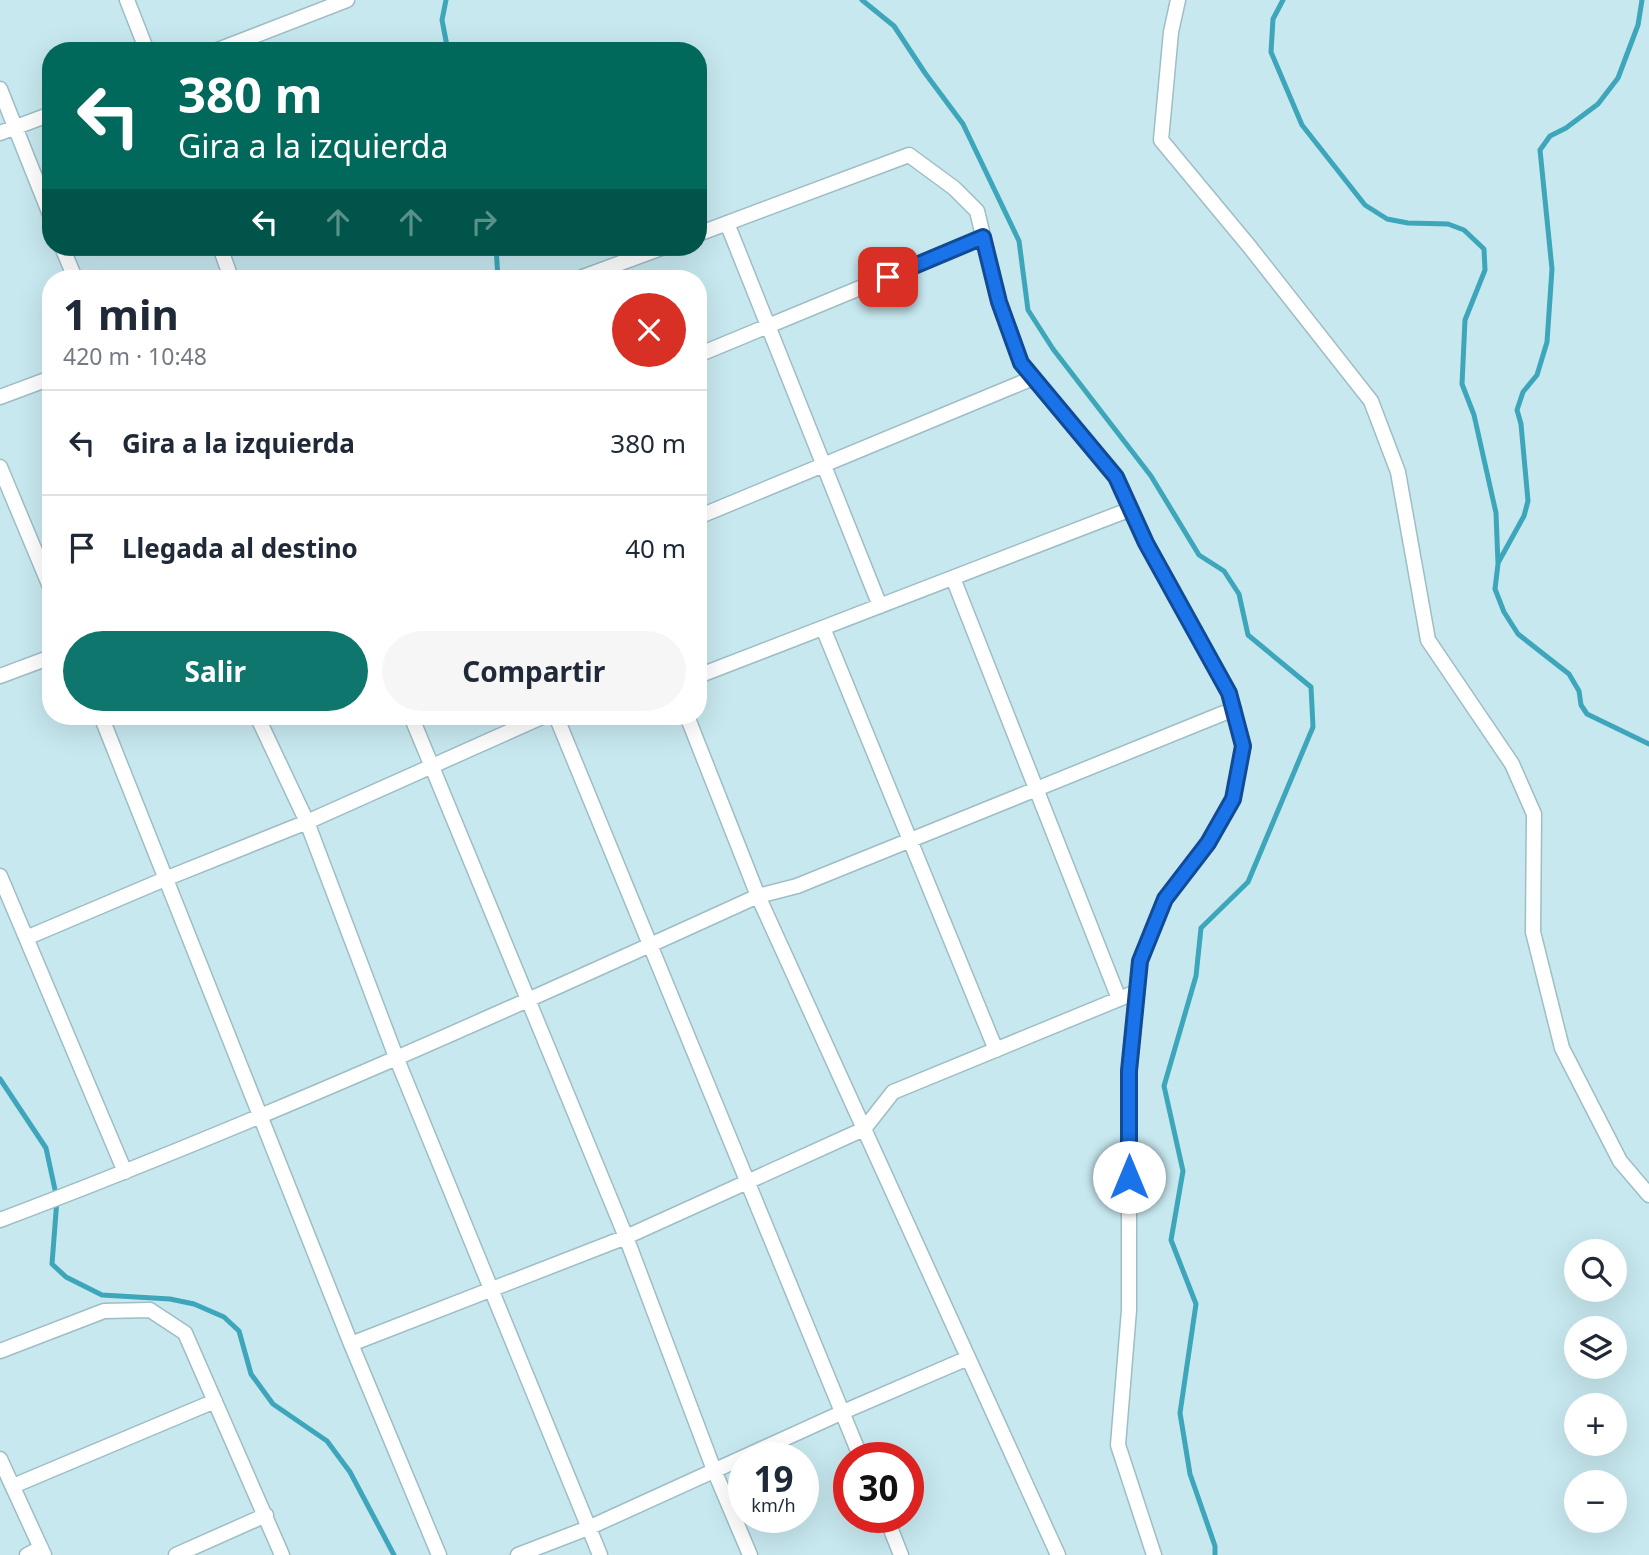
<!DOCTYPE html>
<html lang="es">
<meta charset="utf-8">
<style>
body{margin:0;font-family:"Noto Sans",sans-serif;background:#f6f6f7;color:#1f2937;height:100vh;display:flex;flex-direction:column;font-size:26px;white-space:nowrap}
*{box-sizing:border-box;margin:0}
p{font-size:23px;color:#747a83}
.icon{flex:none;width:38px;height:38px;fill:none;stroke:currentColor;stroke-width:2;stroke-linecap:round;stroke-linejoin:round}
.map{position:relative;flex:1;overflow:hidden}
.sheet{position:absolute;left:42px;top:270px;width:665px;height:455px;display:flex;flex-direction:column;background:#fff;border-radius:28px;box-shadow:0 7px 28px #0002}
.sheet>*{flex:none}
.banner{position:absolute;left:42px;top:42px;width:665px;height:214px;border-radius:28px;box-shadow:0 7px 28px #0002;background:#00695c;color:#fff;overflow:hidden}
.buttons{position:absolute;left:1564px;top:1239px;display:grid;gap:14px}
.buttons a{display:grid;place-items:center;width:63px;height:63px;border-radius:50%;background:#fff;box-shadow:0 7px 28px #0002;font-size:35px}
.speed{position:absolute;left:728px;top:1442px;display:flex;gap:14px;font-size:35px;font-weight:700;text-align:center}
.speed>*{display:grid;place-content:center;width:91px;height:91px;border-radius:50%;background:#fff;box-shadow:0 7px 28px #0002;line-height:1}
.speed small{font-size:18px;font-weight:400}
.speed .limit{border:10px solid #d22;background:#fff;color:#111}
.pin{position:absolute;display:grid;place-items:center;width:60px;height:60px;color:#fff;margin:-30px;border-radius:14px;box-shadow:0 4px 10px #0006}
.me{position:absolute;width:77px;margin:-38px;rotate:0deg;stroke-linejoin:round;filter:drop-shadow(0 0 5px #0008)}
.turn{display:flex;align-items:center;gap:24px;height:147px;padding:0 21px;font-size:32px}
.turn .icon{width:91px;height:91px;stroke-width:2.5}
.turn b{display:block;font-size:49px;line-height:60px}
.lanes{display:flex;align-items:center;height:66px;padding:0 21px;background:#0003;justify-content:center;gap:35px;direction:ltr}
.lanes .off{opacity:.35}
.round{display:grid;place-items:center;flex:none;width:74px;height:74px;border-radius:37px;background:#f6f6f7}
.overview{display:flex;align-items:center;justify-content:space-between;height:119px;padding:0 21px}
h1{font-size:42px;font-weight:700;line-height:52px}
.cta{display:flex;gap:14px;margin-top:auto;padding:14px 21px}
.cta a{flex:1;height:80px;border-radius:42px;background:#0f766e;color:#fff;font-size:28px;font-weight:700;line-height:80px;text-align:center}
.cta a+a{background:#f6f6f7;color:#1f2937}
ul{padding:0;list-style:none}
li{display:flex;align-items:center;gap:21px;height:105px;padding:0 21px;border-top:2px solid #e0e1e3}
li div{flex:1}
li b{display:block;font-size:26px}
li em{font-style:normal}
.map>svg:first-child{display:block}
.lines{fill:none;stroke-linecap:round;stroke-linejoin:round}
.stream{stroke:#3da6ba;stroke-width:5}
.street-casing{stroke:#9ebdc5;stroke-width:17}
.street{stroke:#fff;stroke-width:14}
.route-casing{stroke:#114b97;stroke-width:18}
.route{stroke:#1a73e8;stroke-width:12}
</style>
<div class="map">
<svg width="1649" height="1555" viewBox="0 0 1649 1555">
<rect width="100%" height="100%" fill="#c7e8ef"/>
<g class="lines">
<path class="stream" d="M446 0 442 20 448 51
M862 0 894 26 925 73 963 124 1019 241 1028 310 1053 349 1151 476 1199 555 1224 571 1239 594 1248 635 1311 687 1313 727 1248 882 1201 928 1196 976 1164 1086 1183 1171 1171 1240 1196 1304 1180 1413 1190 1474 1215 1546V1555
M1283 0 1273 19 1271 52 1302 125 1365 205 1387 219 1408 223 1448 224 1464 230 1484 249 1485 270 1465 320 1462 384 1474 415 1496 513 1498 564 1495 589 1504 612 1518 634 1569 674 1579 691 1581 705 1587 714 1649 744
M496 247 498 278
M1498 563 1524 516 1528 501 1521 424 1517 410 1523 392 1537 375 1547 342 1552 269 1540 150 1550 136 1566 128 1598 104 1618 78 1638 25 1642 0
M0 1079 46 1148 57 1199 52 1264 66 1277 102 1295 170 1299 194 1304 224 1317 239 1331 251 1374 273 1404 327 1441 350 1472 394 1555"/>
<defs>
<path id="street" d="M127 0 147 51
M1178 0 1171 32 1161 140 1249 246 1371 401 1398 472 1428 640 1512 764 1534 814 1533 932 1562 1048 1620 1161 1649 1195
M215 51 347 0
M0 89 51 217
M0 133 51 114
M727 223 880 606
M698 234 909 155 954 188 977 211 999 302 1021 363 1116 477 1146 543 1229 693 1243 746 1233 799 1208 843 1165 899 1140 961 1129 1071V1310L1118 1445 1154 1555
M62 247 75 278
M220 247 231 278
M580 278 664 247
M698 355 983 237
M0 397 51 378
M0 467 51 589
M698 517 1033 378
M953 578 1119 999
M823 628 996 1050
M0 676 51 657
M698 676 1131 509
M101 716 351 1344 439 1555
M257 716 307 822 396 1057 600 1555
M411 716 626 1237 714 1470 750 1555
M556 716 861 1458
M687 716 758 896 1058 1555
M0 876 125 1172
M26 938 165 879 307 822 544 716
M0 1220C257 1123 508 1010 758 896L797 886 1234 709
M351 1344 626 1237 864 1129 893 1092 1136 992
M0 1351 104 1311 150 1310 185 1333 282 1555
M0 1459 44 1555
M13 1486 215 1401
M886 1517 901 1555
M27 1555 41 1548
M176 1555 266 1515
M518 1555 588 1528 843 1412 968 1358"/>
</defs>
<use href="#street" class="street-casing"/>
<use href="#street" class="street"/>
</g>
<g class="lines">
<defs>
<path id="route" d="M888 277 983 237 999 302 1021 363 1116 477 1146 543 1229 693 1243 746 1233 799 1208 843 1165 899 1140 961 1129 1071V1177"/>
</defs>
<use href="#route" class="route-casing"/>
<use href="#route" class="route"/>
</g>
</svg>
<div class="buttons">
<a><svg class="icon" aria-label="search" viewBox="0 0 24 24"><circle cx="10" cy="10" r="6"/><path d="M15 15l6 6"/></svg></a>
<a><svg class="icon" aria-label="layers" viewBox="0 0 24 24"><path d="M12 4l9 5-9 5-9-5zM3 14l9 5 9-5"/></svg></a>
<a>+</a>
<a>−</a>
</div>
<div class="speed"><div>19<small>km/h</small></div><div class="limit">30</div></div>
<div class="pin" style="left:888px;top:277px;background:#d93025"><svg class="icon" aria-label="arrive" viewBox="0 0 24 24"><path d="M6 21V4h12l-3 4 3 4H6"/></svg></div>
<svg class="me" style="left:1129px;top:1177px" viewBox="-20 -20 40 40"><circle r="19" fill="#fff"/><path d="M0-13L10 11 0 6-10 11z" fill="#1a73e8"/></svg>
<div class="banner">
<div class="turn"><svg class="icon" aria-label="left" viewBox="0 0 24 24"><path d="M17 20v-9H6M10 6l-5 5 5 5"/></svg><div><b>380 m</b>Gira a la izquierda</div></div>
<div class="lanes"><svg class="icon" aria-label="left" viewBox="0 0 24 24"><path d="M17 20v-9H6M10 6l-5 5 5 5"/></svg><svg class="icon off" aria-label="ahead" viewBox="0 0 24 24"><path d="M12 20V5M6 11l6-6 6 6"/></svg><svg class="icon off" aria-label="ahead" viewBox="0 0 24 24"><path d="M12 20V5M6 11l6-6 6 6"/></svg><svg class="icon off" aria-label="right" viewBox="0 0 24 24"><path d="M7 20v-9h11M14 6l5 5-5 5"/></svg></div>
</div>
<section class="sheet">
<div class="overview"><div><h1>1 min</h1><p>420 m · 10:48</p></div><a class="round" style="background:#d93025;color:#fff"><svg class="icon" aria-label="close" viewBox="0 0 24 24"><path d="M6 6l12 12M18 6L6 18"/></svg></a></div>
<ul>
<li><svg class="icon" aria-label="left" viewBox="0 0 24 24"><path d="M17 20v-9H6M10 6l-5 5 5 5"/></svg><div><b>Gira a la izquierda</b></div><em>380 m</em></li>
<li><svg class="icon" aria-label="arrive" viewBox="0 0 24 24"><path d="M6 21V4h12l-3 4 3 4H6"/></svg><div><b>Llegada al destino</b></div><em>40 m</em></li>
</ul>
<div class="cta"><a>Salir</a><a>Compartir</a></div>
</section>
</div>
